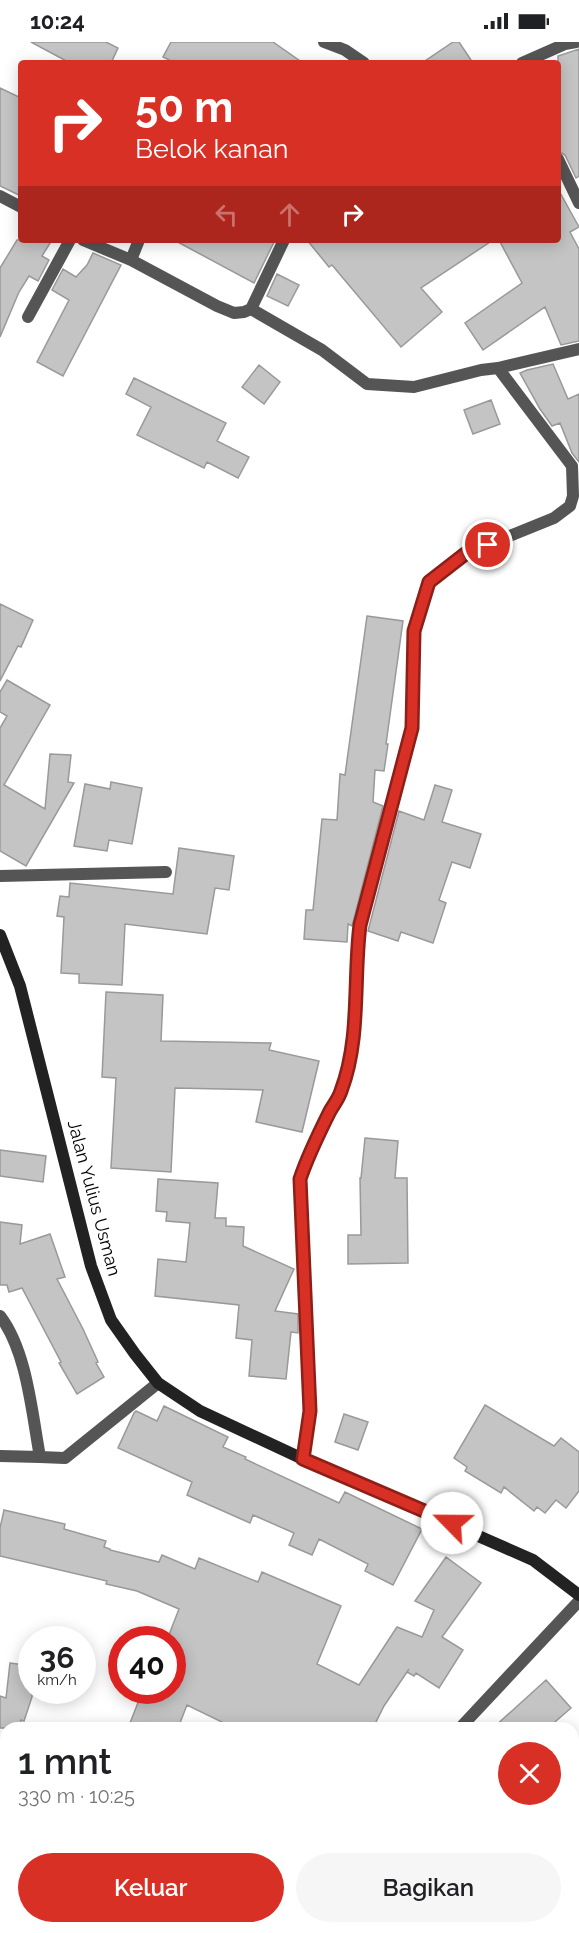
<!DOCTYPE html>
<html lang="id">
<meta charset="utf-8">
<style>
body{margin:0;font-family:Raleway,sans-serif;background:#f6f6f6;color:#202124;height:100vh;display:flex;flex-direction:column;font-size:22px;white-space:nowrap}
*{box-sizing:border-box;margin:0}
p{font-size:20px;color:#757577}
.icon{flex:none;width:33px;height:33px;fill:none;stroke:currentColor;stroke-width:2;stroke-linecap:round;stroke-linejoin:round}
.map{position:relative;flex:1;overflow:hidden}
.drawer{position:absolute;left:0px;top:1680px;width:579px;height:212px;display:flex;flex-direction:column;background:#fff;border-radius:18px 18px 0 0;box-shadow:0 3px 15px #0003}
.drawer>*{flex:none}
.guide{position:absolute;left:18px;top:18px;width:543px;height:183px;border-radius:6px;box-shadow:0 3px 15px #0003;background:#d93025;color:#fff;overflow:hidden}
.speed{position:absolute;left:18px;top:1584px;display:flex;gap:12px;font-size:30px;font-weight:700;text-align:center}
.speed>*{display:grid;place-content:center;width:78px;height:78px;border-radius:50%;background:#fff;box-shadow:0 3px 15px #0003;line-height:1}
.speed small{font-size:15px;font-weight:400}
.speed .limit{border:9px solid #d22;background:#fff;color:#111}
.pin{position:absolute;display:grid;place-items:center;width:51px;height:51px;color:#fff;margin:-26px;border:3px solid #fff;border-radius:50%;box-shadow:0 2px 6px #0007}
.me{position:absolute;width:66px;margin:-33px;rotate:293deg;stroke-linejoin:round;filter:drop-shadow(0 0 4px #0008)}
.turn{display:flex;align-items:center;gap:21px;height:126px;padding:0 18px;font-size:27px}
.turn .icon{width:78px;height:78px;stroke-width:2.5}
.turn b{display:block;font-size:42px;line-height:51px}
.lanes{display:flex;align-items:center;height:57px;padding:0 18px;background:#0003;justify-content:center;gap:30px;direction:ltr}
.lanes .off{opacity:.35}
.round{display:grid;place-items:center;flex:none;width:63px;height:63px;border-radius:32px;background:#f6f6f6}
.overview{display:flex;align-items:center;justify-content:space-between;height:102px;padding:0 18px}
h1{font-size:36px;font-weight:600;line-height:45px}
.action{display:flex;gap:12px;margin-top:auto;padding:12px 18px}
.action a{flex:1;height:69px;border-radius:36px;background:#d93025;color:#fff;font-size:24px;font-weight:600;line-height:69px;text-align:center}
.action a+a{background:#f6f6f6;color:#202124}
.status{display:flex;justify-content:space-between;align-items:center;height:42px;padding:0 30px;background:#fff;direction:ltr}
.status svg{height:16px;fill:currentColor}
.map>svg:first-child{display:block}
.building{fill:#c4c4c4;stroke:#999;stroke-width:1.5}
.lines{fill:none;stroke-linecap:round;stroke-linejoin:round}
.street{stroke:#555;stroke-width:12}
.secondary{stroke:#222;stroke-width:12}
.route-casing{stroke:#8d1f18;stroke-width:15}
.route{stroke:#d93025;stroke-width:10}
.labels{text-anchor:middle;stroke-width:6;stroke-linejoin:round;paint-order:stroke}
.street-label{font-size:18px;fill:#000;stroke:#fff}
</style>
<div class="status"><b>10:24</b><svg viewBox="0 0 49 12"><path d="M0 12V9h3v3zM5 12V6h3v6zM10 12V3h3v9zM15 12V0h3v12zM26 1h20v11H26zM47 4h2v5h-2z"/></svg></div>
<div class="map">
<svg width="579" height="1891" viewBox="0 0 579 1891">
<rect width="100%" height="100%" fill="#fff"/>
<path class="building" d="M31 0H106L118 6 111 21H70Z
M171 0H273L303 21H175L163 15Z
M453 0H459L473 21H422Z
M579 7V134L576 136 565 113 558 109V14Z
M0 46 21 56V154L0 144Z
M558 147 579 185 570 190 579 207V299L561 303 545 265 483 308 465 281 522 241 499 198H558Z
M17 198H52L42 214 49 218 38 239 29 234 19 250 0 295V226Z
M174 198H275L254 241Z
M307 198H493L421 246 442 270 401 305 332 223 329 225Z
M93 211 121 223 63 334 37 320 69 258 52 248 63 227 76 235 87 223Z
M277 232 299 243 288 264 267 254Z
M553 322 568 357 579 352V420L572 411 560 381 552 384 540 367 520 331 527 328Z
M259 323 280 340 264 362 242 345Z
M134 336 226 381 217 399 249 415 238 436 207 420 204 426 137 393 151 365 126 352Z
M491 358 500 382 473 392 464 368Z
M0 562 33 578 21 605 18 604 0 639Z
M367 574 403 579 386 702H388L384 729 375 728 373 760 383 764 352 884 348 882 347 900 304 897 306 868H313L322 777 337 778 340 732 345 733Z
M7 638 50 663 4 743 45 767 50 712 71 713 68 740 74 741 26 824 0 809V686L7 674 0 670V650Z
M111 740 142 746 132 802 109 798 107 809 74 804 85 742 110 747Z
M435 743 452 748 442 780 481 792 470 826 452 820 439 858 446 861 433 901 401 890 398 899 368 889 399 769 424 778Z
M179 806 234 814 229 848 215 846 207 892 125 882 122 943 79 941V932L61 931 64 875 57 874 60 854 69 855 70 841 173 852Z
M106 950 163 953 161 999 271 1001 269 1008 319 1019 302 1090 256 1080 263 1048 175 1046 171 1130 111 1126 116 1036 102 1035Z
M365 1096 398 1099 395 1136H407L408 1221 348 1222V1193H361L360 1136H361Z
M0 1108 46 1114 43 1140 0 1134Z
M158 1137 218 1141 215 1176H226V1184L244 1185 243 1204 294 1227 275 1269 298 1272V1291L291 1290 286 1337 249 1334 252 1298 236 1296 239 1263 155 1254 158 1217 186 1220 190 1181 166 1179 167 1170 156 1169Z
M0 1180 22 1183 20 1202 50 1192 65 1235 57 1237 83 1287 98 1320 96 1321 104 1335 77 1352 59 1321 61 1320 22 1246 9 1250 7 1243H0Z
M485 1363 554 1404 561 1396 579 1410V1449L566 1466 556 1458 545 1471 537 1465 534 1469 504 1445 501 1451 465 1429 467 1425 454 1416Z
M164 1364 228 1395 223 1405 246 1415 245 1417 339 1461 345 1450 422 1487 393 1543 365 1529 368 1522 319 1497 312 1513 289 1503 294 1491 253 1473 250 1481 187 1453 192 1440 118 1406 134 1371 136 1369 157 1379Z
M344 1372 368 1380 358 1408 335 1400Z
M4 1468 65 1482 64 1487 106 1499 104 1505 110 1507V1508L159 1520 162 1513 195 1527 199 1516 258 1540 262 1530 341 1564 317 1622 359 1643 397 1585 422 1595 434 1568 415 1559 446 1515 481 1541 442 1595 463 1608 439 1646 416 1631 414 1634 407 1630 409 1627 384 1664 373 1686H219L222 1680 187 1663 178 1686H128L143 1648H172V1598H167L179 1567 137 1549 106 1542 107 1539 0 1514V1486Z
M10 1621 32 1624V1655L24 1679 21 1678 19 1686H0V1654L6 1656Z
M546 1638 571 1666 548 1686H493Z"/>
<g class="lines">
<path class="street" d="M324 0 345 8 364 21
M522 21 565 2 576 0
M558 117 579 161
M0 154 21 165
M83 198 131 218 217 264 234 271 244 270 251 267 284 198
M131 218 139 198
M251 267 322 308 367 342 414 345 481 328 498 326 572 424 573 454 570 464 554 476 465 512 429 540 414 589 412 686 360 883C353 937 361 997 341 1049 339 1056 334 1062 330 1069 319 1091 308 1113 300 1137L310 1369 303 1417
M28 275 70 198
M498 326 579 307
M0 834 166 830
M0 1274C27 1309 32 1372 40 1415L0 1414
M40 1415 65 1416 158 1341
M460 1686 579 1559
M0 1709H6
M400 1886 401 1891
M266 1891V1886"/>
<path class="secondary" d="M0 893 20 944 91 1224 111 1278 135 1312 158 1341 200 1369 303 1417 533 1518 579 1553"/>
</g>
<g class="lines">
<defs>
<path id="route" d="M452 1481 303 1417 310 1369 300 1137C308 1113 319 1091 330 1069 334 1062 339 1056 341 1049 361 997 353 937 360 883L412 686 414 589 429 540 465 512 488 503"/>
</defs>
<use href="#route" class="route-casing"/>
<use href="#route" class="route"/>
</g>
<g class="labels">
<g class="street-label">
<text transform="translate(94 1156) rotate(75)" y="6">Jalan Yulius Usman</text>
</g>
</g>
</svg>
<div class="speed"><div>36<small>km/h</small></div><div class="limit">40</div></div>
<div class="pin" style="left:488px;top:503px;background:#d93025"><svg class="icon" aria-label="arrive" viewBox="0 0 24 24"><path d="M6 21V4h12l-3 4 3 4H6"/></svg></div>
<svg class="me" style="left:452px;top:1481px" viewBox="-20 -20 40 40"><circle r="19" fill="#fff"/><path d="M0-13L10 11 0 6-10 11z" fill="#d93025"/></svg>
<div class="guide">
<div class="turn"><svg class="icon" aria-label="right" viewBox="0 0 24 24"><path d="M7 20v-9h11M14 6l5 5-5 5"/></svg><div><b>50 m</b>Belok kanan</div></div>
<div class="lanes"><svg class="icon off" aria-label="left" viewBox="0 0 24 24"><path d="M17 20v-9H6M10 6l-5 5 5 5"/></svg><svg class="icon off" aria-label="ahead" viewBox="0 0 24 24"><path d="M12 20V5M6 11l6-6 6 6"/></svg><svg class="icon" aria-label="right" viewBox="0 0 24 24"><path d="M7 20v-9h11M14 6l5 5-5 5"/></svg></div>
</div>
<section class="drawer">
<div class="overview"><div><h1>1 mnt</h1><p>330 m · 10:25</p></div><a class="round" style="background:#d93025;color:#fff"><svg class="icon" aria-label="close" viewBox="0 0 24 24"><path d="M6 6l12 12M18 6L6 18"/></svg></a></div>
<div class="action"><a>Keluar</a><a>Bagikan</a></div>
</section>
</div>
